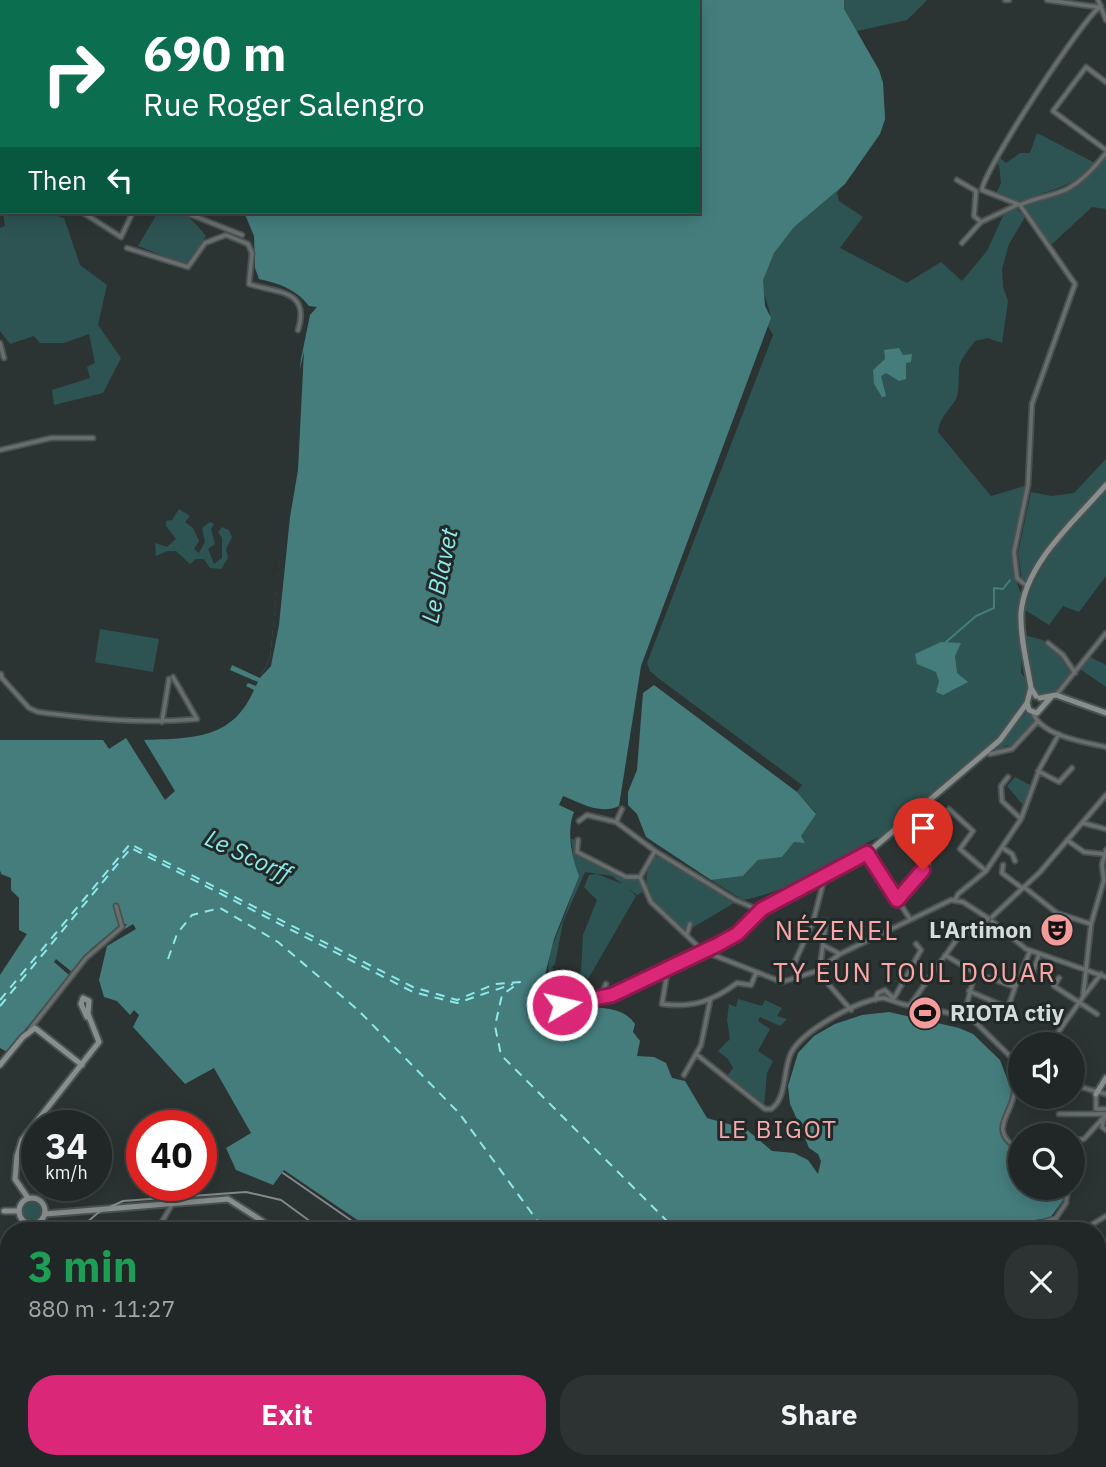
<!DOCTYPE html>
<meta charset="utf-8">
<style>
body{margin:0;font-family:"IBM Plex Sans",sans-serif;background:#2d3332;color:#f1f3f6;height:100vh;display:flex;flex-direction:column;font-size:26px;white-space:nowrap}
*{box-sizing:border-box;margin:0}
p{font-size:23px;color:#a2a5a7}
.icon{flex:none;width:38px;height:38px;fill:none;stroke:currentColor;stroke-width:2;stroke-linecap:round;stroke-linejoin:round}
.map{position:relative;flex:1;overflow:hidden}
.details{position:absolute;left:0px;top:1222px;width:1106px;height:247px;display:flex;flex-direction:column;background:#212726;border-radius:28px 28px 0 0;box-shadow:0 4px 18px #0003,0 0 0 2px #3e4443}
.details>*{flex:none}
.banner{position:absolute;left:0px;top:0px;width:700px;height:214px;box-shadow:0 4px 18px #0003,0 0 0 2px #3e4443;background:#0b6e4f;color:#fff;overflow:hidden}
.fabs{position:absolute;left:1008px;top:1032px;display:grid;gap:14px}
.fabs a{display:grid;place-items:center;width:77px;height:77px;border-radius:50%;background:#212726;box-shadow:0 4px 18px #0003,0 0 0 2px #3e4443;font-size:35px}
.speed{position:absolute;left:21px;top:1110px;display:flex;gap:14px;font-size:35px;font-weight:700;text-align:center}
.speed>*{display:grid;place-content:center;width:91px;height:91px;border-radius:50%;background:#212726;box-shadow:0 4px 18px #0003,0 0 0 2px #3e4443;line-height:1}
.speed small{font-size:18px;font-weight:400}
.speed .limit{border:10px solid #d22;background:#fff;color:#111}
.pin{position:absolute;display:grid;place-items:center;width:60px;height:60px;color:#fff;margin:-72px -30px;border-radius:50% 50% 50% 0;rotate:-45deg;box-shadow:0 0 7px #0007}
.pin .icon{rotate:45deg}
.me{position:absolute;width:77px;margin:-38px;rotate:81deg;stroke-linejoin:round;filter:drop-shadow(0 0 5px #0008)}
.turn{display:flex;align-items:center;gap:24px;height:147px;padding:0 28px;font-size:32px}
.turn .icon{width:91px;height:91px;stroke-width:2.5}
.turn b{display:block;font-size:49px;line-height:60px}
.then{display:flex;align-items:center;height:66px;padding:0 28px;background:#0003;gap:14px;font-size:26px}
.round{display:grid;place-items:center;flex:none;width:74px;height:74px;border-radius:28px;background:#2d3332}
.summary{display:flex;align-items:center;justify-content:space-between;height:119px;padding:0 28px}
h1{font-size:42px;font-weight:700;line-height:52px;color:#1e9e55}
.cta{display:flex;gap:14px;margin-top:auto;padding:14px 28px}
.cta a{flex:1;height:80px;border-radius:28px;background:#db2777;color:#fff;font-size:28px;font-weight:700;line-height:80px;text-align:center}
.cta a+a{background:#2d3332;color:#f1f3f6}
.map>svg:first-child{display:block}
.green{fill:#2e5353}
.water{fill:#457d7d}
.pier{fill:#2c3433}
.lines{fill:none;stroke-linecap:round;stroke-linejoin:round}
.stream{stroke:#457d7d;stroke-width:2}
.ferry{stroke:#8deae9;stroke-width:2;stroke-dasharray:9 7;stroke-linecap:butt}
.street-casing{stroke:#4a5251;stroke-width:7}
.secondary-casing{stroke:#4a5251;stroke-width:9}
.street{stroke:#696d6d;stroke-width:3.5}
.secondary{stroke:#888e8e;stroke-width:5}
.rail{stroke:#838989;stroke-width:2}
.route-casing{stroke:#8e194d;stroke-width:18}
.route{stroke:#db2777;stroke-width:12}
.labels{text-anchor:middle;stroke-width:6;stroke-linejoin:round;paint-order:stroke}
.poi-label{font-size:23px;font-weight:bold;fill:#d5dada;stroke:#222a29;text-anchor:end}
.water-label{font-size:24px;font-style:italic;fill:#8deae9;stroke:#222a29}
.neighbourhood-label{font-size:24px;letter-spacing:2px;fill:#fba7a8;stroke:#222a29}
.quarter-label{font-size:26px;letter-spacing:2px;fill:#fba7a8;stroke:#222a29}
</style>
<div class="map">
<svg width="1106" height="1467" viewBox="0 0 1106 1467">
<rect width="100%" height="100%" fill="#2c3433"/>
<path class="green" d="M707 0H927L907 20 857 31 883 83 885 119 880 134 837 193 839 201 863 217 840 248 907 283 941 262 962 281 987 251 1004 214 1016 208 1025 217 1009 244 1002 269 1003 287 1008 301 1002 343 988 338 975 341C954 369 961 360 958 392 957 405 940 413 938 432L991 496 1028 485 1014 552 1017 583 1022 596 1021 673C1026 679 1029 684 1028 692 1023 727 916 810 886 836 872 836 854 853 840 861 810 877 776 894 743 900L711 880 743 876 758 860 782 857 816 813 797 792 802 785 658 678 650 671 647 663 773 335 768 326C774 313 765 302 763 288 760 266 781 244 793 228Z
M1037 133 1095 163C1070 191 1050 187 1020 203L996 194 1001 183 999 165 995 163 999 157 1006 163 1020 153H1030Z
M1106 156V209L1092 207 1051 245 1024 206 1037 198 1068 191Z
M3 212H45L64 218 80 265 107 285 98 325 121 358 103 393 54 405 52 390 90 378 87 367 95 363 89 334 64 343H40L34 336 10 344 0 331V228L5 226Z
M158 212C187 212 189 215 206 236L188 265 138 246Z
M1106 459V481L1034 568 1028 579 1022 580 1018 553 1031 492 1051 496 1074 493Z
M1106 488V576L1079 612 1063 606 1049 625 1025 610C1035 561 1075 526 1106 488Z
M179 509 190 516 185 522 193 528 199 541 194 549 199 553 205 542 202 528 210 522 214 524 211 529 215 544 208 549 214 564 222 558V538L218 532 222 527 229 530 232 537 226 549 228 558 221 569 210 568 204 559H196L190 564 176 551H167L156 556 155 543 167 547 176 539 166 526V521L172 520Z
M100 629 159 639 153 672 95 662Z
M1024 635 1043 640 1061 654 1072 673 1054 694 1042 696 1037 693Z
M1090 657 1106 665V687L1080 669Z
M1026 713 1032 716 1036 723 1010 750 1008 745 1003 747 1004 751 995 753 993 750Z
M1015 777 1032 786 1023 805 1007 786Z
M571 839 577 840 576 853 625 878 641 881 643 892 637 895 612 876 585 872 563 922 555 964 552 967 556 978 553 989C539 957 562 930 570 900 575 882 574 858 571 839Z
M659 856 729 900 734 903 687 931C663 910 632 891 654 857Z
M597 874 625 885 636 896 588 979 579 982 578 995 554 997 546 989H540L545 986 547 978 555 990 558 978H577L581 971 583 935 597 900 584 887 589 875Z
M738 999 762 1006 765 1000 782 1008 777 1016 787 1019 780 1026 760 1017 758 1021 770 1029 758 1051 773 1061 767 1073 764 1106 727 1076 733 1068 728 1059 718 1051 730 1039 727 1020 729 1004 736 1007Z
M22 1210a10 10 0 1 1 20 0a10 10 0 1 1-20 0Z"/>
<path class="water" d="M199 0H844V9L879 70 883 83 885 119 880 134 845 184 794 227 774 253 763 280 765 306 771 318 641 666 619 806C600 815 581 803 563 796L559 805 574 812C566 831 572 858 579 876L554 939 543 983 537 985 538 1007 553 1008 554 1012C578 1009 619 1000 635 1024L633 1032 640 1041 637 1056 654 1057 666 1063 672 1078 685 1081 707 1118 746 1129 772 1151 794 1153 808 1160 818 1174 821 1161 818 1154 809 1148 801 1128 790 1104 788 1086 798 1053 814 1036 835 1024 862 1015 889 1012 959 1028 973 1034 1000 1060 1013 1094C1004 1118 991 1137 1020 1154V1188H1065L1064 1199 1050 1218 1027 1221 1026 1230H372L284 1170 273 1185 236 1170 226 1148 251 1133 214 1068 185 1084 133 1027 139 1015 134 1010 130 1015 117 1001 104 997 99 980 107 946 136 929 133 924 120 932 127 924H122L115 903 113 905 120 925 91 949 72 972 56 959 54 962 69 975 7 1052 0 1048V975L27 934 19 930V898L11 890V878L1 874 0 870V740H103L109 749 126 738 165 800 175 791 144 740C193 738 232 740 254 690L246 686 248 683 256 686 258 682 230 670 232 665 260 678 270 658 301 359 310 315 317 307 309 306C297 290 279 283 259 279L255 268 254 236 244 212H698V2Z
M899 348 903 355 912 354 911 362 906 363V379L899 381 886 373 881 376 886 396 882 397 874 384 873 370 885 359 884 350Z
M941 642 961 643 955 656 957 673 968 682 943 695 936 692 939 681 936 672 917 664 915 654Z
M654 685 797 792 816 814 801 836 805 843 794 842 782 857 758 860 743 876 711 880 646 837 637 814 628 805V792L637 770 643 693Z
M1106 1297V1467H766V1460H1097V1312Z
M553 1460H759L760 1467H558Z"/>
<path class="pier" d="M304 351 298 470 290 517 279 625 271 666 260 678 270 658 298 378Z"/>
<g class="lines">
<path class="stream" d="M946 642 976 616 994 608V588L1003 589 1010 580"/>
<path class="ferry" d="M168 959 177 934 192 915 220 908 278 942 358 1010 459 1113 544 1230
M0 1000 130 844 413 987 457 1000 495 984 520 982 502 995 495 1026 501 1055 676 1230
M0 1006 131 848 413 992 457 1003 513 984
M663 1460 665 1467
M1018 1460 1031 1467
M1028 1460 1040 1467
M637 1467 649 1460
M644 1467 656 1460"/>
<defs>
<path id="street" d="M162 0 167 2
M1005 0H1009
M1047 0 1097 7
M1098 0 1106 20
M1106 82 1086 67 1053 111 1106 150
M0 175H2
M957 180 976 191
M976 191 974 216 981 222
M1020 205 982 190C983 171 1084 16 1101 6
M82 212 121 237 133 212
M184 212 242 235
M962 243 981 222 1017 205
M127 248 188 267 205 243 226 235 248 244 252 253 249 284C276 293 311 289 298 330
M0 343 4 358
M0 450 51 438H93
M1027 586 1017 578 1014 552 1028 485 1032 404 1075 284 1020 205C1036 197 1055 196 1069 188 1083 180 1096 166 1106 153
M1048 643 1063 655 1075 673
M1 674 2 678 29 708 38 712C92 719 143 724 197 719L173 677
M1057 694 1106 633
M1033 713C1042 736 1084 742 1106 747
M162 722 169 679
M990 754 1012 749 1038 721
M1038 771 1059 782 1072 768
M1008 777 1001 786 1002 801 1021 819
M949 809 973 831 960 849 986 871
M579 821 587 815 616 822 655 851 735 900 759 910
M616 822 622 809
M1083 823 1106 829
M578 840 577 852 626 877H640
M1067 840 1084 852 1103 854
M1003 848 1012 854 1015 861
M655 851 640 877 651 902 703 951 782 982 817 971 840 954 951 900 963 902 988 918
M867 853 910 919
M1003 865 1002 873 1022 888
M1024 887 1057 913 1091 924
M897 900 928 864
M955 900 958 894 986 871 1021 819 1040 768 1059 734
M992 917 1040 872 1106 795
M992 921 1026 949 1106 977
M813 922 826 921 820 967
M687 934 690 924
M1061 940 1068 919
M823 945 840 954
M945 955 975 973 1015 987 1030 951
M793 966 813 922 825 876
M668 968 662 1004C693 1008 713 1001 737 983L751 985 756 973
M817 971 851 1010
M1022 972 1032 976 1039 954
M1059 978 1054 986 1097 1014
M969 991 1008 1008
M1083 997 1101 974
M600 998 606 984
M875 1000 878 993 885 990 893 998
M893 1000 921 950 916 944
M967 1004 975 973
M910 1005 957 939 988 919
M1004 1020 1015 987
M30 1029 86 958 122 927 116 906
M1045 1045 1057 1034 1083 997 1091 924 1104 880 1102 865 1106 850
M696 1054 765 1109H771C787 1099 783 1069 791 1053 802 1031 859 999 884 998L902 1004 970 1017 1020 1066
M1020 1059H1013C1007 1072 1014 1079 1014 1092 1014 1113 985 1130 1020 1150
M684 1075 701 1045 710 1001
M1073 1085 1106 1094
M1096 1094V1109H1106
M1059 1114H1106
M1104 1118 1102 1127 1106 1130
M1073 1146 1076 1140 1084 1139 1106 1115
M22 1230 25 1222
M157 1230 173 1203
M1031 1230 1035 1225 1056 1218
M1054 1230 1056 1218 1066 1203 1068 1188
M1083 1230 1106 1216
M0 1283 9 1277
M1097 1299 1106 1281
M0 1323 9 1353
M0 1369 7 1379 0 1416
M0 1425 9 1426
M0 1457 9 1459
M11 1460 46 1467
M77 1460 82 1467
M62 1467 72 1460
M278 1467 283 1460
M387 1467 393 1460
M450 1467 455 1460
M522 1467 527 1460"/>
<path id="secondary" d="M1036 696 1031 688C1027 663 1020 638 1021 613 1025 563 1075 521 1106 485
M1040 698 1056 695 1106 713
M1027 703 1029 710 1037 713 1051 697
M540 997a4 4 0 1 1 8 0a4 4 0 1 1-8 0Z
M83 998 81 1004 87 1017
M546 1000 558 1006 600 1000 637 984 733 936 762 909 872 849 1000 740 1027 703 1031 688
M0 1065 23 1037 35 1028 82 1065
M1096 1094 1106 1078
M28 1198 15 1179 17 1156 22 1140 99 1042 88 1014 89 1001 83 998
M19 1211a13 13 0 1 1 26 0a13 13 0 1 1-26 0Z
M4 1211H19
M45 1214 228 1199 276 1230
M148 1460V1467
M158 1460V1467
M540 1460 544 1467"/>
</defs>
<use href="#street" class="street-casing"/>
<use href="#secondary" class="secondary-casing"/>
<use href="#street" class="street"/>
<use href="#secondary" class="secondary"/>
<path class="rail" d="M0 93 2 94
M283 1173 365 1230
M78 1230 99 1212 123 1201 246 1192 281 1200 322 1230
M133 1460 137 1467
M545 1460 549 1467"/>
</g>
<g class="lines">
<defs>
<path id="route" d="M562 1005 612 995 717 945 737 934 762 909 867 853 897 900 923 870"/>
</defs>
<use href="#route" class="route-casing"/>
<use href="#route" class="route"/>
</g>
<defs>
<symbol id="theatre-disc" viewBox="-11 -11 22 22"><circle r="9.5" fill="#f59b9c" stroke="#222a29"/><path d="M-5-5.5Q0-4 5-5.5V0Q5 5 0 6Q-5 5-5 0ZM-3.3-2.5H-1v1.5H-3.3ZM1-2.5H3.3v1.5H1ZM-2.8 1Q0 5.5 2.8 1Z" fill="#111"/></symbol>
<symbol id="stadium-disc" viewBox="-11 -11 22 22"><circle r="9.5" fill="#f59b9c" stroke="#222a29"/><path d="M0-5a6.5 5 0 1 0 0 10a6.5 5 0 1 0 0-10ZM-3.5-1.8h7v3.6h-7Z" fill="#111"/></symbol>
</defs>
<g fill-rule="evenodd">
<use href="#theatre-disc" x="1038" y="911" width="38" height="38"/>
<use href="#stadium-disc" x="906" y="994" width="38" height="38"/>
</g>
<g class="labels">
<g class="poi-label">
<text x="1032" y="938">L'Artimon</text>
<text x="950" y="1021" text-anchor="start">RIOTA ctiy</text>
</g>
<g class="water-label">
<text transform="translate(440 576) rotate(-78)" y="8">Le Blavet</text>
<text transform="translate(248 856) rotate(25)" y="8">Le Scorff</text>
</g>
<g class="neighbourhood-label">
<text x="778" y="1138">LE BIGOT</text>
</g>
<g class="quarter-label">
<text x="837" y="940">NÉZENEL</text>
<text x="915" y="982">TY EUN TOUL DOUAR</text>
</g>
</g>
</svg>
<div class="fabs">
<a><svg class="icon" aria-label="sound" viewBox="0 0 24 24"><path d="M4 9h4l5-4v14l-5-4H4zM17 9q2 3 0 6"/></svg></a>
<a><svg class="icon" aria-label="search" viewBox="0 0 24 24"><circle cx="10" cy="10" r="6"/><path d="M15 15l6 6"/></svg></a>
</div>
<div class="speed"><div>34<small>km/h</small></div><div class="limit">40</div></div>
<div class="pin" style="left:923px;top:870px;background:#d93025"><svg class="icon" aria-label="arrive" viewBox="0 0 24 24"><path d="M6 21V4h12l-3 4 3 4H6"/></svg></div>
<svg class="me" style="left:562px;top:1005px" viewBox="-20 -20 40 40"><circle r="17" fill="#db2777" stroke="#fff" stroke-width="3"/><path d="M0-11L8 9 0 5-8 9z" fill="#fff"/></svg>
<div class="banner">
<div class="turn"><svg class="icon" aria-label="right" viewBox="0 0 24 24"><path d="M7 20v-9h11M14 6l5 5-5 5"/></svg><div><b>690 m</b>Rue Roger Salengro</div></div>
<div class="then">Then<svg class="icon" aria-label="left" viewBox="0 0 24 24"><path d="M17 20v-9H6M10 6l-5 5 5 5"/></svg></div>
</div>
<section class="details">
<div class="summary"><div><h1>3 min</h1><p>880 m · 11:27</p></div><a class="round"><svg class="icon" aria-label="close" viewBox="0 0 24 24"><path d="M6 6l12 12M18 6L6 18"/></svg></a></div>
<div class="cta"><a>Exit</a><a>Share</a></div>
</section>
</div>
